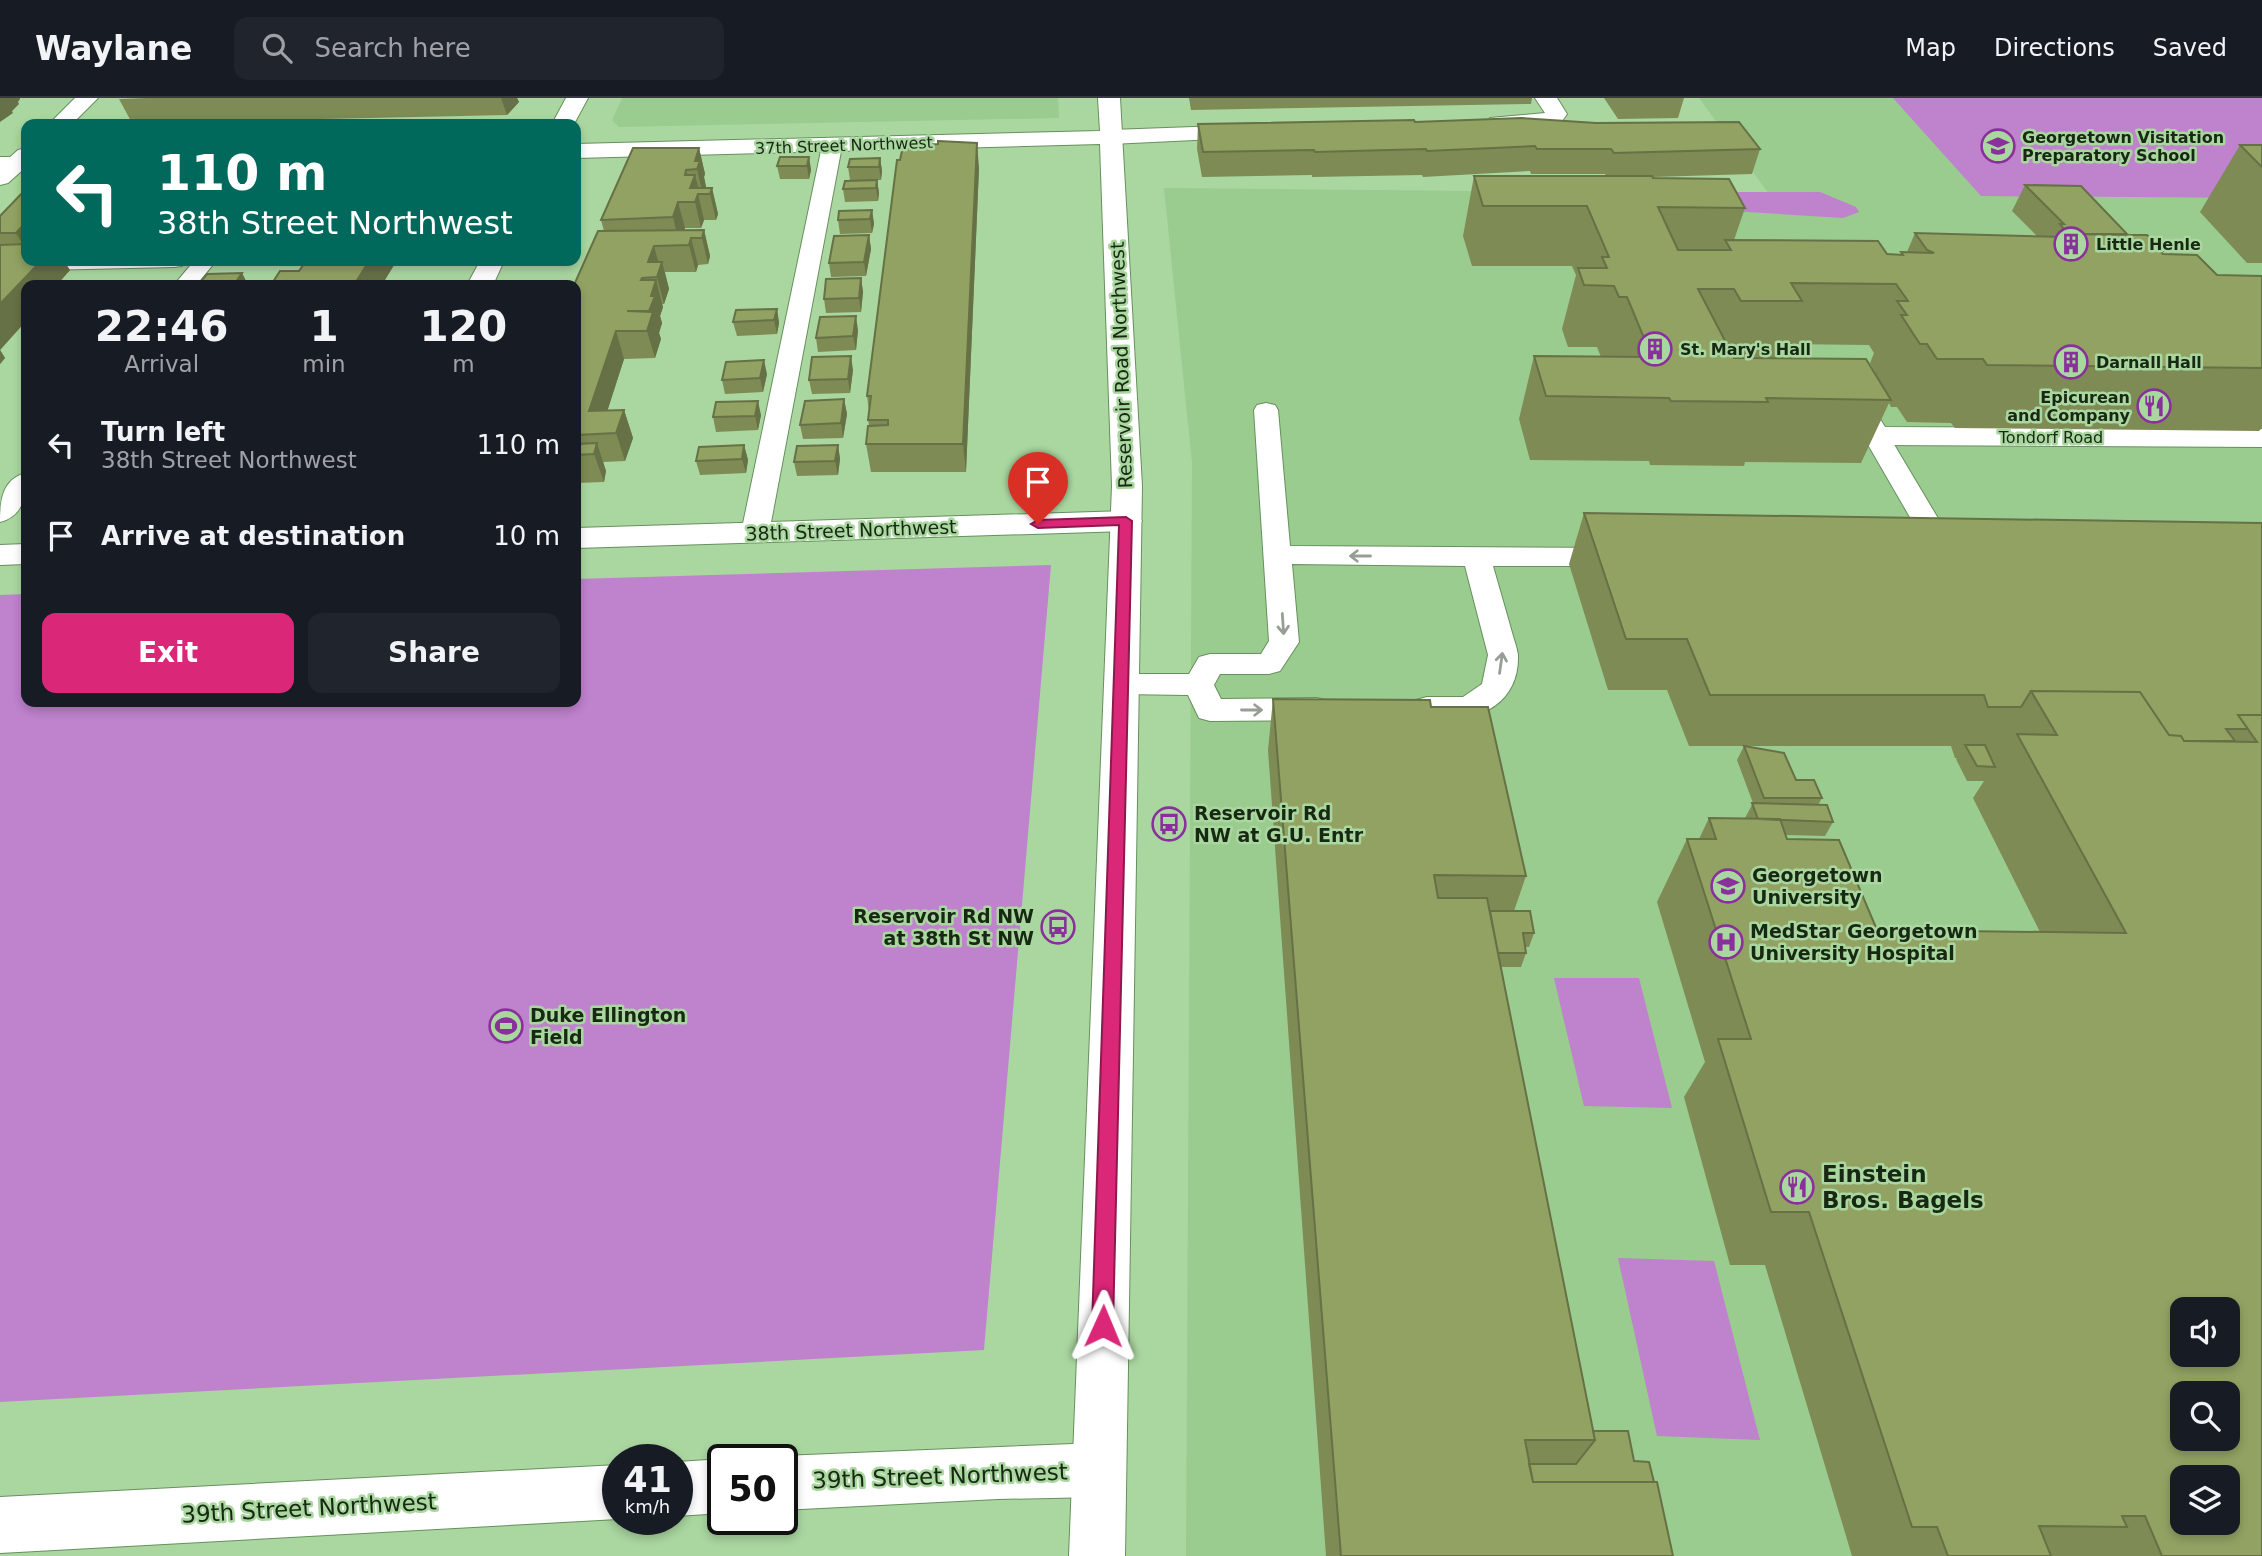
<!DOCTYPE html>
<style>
body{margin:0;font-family:"DejaVu Sans",sans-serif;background:#20242c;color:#f1f3f6;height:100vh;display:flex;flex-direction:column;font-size:26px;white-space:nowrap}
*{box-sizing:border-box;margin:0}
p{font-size:23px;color:#9ea1a6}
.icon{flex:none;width:38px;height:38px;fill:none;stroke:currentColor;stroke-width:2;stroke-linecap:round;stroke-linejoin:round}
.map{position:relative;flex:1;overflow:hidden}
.details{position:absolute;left:21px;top:182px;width:560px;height:427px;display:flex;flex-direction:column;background:#171b24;border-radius:14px;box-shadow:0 4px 10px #0003}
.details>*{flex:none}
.hud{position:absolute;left:21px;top:21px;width:560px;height:147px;border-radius:14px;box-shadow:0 4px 10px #0003;background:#00695c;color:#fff;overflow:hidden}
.tools{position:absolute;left:2170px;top:1199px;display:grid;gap:14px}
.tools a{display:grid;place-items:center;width:70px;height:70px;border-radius:14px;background:#171b24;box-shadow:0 4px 10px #0003;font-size:35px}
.speed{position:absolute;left:602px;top:1346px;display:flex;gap:14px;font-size:35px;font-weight:700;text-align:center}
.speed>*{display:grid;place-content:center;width:91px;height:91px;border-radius:50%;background:#171b24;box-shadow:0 4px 10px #0003;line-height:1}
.speed small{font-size:18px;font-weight:400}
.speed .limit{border:4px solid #111;border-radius:10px;background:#fff;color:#111}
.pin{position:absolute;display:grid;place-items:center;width:60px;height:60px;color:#fff;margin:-72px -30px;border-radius:50% 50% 50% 0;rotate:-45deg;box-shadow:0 0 7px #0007}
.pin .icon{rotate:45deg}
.me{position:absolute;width:77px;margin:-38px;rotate:1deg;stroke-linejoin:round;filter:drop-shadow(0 0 5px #0008)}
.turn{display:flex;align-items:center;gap:24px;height:147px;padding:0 21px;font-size:32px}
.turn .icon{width:91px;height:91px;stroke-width:2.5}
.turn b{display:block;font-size:49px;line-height:60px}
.eta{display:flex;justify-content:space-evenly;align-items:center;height:119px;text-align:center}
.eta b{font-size:42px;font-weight:600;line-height:49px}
.cta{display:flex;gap:14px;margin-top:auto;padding:14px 21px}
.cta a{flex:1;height:80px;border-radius:14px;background:#db2777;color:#fff;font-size:28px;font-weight:600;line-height:80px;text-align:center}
.cta a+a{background:#20242c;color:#f1f3f6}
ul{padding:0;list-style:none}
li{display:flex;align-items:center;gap:21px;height:91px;padding:0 21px}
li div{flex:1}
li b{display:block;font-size:26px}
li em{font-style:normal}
header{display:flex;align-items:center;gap:42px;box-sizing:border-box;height:98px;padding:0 35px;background:#171b24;border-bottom:2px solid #363941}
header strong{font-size:33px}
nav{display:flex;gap:38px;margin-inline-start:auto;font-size:24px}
.search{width:490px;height:63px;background:#20242c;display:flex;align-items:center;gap:18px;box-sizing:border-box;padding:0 24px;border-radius:14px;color:#9ea1a6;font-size:26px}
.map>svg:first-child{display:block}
.built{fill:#9acb8f;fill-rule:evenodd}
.green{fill:#bf82cd}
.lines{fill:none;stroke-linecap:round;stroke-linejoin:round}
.lane-casing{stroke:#66905d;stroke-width:2}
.street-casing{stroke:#66905d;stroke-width:2}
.secondary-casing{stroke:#66905d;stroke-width:2}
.lane{fill:#fff;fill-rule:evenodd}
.street{fill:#fff;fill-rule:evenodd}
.secondary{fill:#fff;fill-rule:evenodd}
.wall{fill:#7e8b55;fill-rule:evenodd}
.shaded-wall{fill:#667145}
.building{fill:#92a263;stroke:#667145;stroke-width:2;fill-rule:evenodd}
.oneway{stroke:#979e95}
.route{fill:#db2777;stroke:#8e194d;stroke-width:2}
.labels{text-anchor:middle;stroke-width:5;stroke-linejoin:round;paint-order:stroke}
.far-poi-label{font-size:16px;font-weight:bold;fill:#172813;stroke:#aad7a0;text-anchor:start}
.far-street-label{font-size:16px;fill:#172813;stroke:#aad7a0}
.street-label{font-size:19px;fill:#172813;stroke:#aad7a0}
.poi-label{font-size:19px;font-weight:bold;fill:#172813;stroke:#aad7a0;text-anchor:start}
.near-poi-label{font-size:23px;font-weight:bold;fill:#172813;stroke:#aad7a0;text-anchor:start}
.near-street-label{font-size:23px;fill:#172813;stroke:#aad7a0}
</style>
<header>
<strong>Waylane</strong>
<div class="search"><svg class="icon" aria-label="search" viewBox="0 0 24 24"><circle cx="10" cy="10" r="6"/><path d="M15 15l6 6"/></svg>Search here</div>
<nav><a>Map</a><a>Directions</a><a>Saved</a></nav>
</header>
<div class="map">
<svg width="2262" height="1458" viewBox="0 0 2262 1458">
<rect width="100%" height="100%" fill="#aad7a0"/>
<path class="built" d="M622 0H1058L1059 20 619 29 612 22Z
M1699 0H2262V1458H1186L1192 365 1164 90 1769 96ZM2182 1211H2228V1256H2182ZM2182 1295H2228V1340H2182ZM2182 1379H2228V1424H2182Z"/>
<path class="green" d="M1893 0H2262V100L1981 98Z
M1566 94H1820L1856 109 1859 114 1843 120 1715 112Z
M1051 467 984 1252 0 1304V497L26 496V604H576V481Z
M1554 880H1639L1672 1010 1584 1008Z
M1618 1160 1714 1163 1760 1342 1657 1338Z"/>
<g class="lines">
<defs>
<path id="lane" d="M832 42 842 48 769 435 765 441 755 443 745 441 741 435 822 48Z
M26 160V163H185L182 168 174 169 0 173V161Z
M194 163H216L196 187H174Z
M1266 305 1275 307 1278 312 1290 448 1614 450 1624 453 1628 459 1624 465 1614 468H1493C1499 489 1505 510 1511 531 1513 539 1517 549 1518 557 1520 614 1462 631 1416 618L1412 610 1416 602 1427 599H1463L1482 586 1488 557 1465 468 1292 466 1299 544 1280 573 1269 576H1220L1214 587 1221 601 1317 600 1328 603 1332 611 1328 619 1317 622 1210 623 1199 620 1188 597 1121 596 1110 593 1106 586 1110 579 1121 576H1189L1199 559 1210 556H1261L1269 543 1254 312 1257 307Z
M1876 330 1885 333 1889 338 1961 459 1957 465 1947 468 1937 465 1933 459 1863 338 1867 333Z
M26 375C27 396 24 418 0 424 0 403 2 381 26 375Z"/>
<path id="street" d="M75 0H98L72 26H49Z
M566 0H588L574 26H552Z
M1535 0H1557L1567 16 1560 26 1498 31 1490 30 1487 25 1490 20 1545 15Z
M1249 27 1257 29 1260 34 1257 39 1111 46 1103 44 1100 39 1103 34 1111 32Z
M26 50V69L8 85 0 87V68L18 52Z
M480 163H504L493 187H467Z
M1858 298 1868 301 1885 329 2262 331V349L1876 347 1866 344 1844 307 1848 301Z
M1126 413 1137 416 1142 423 1137 430 1126 433 576 450V430Z
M26 446V466L0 467V447Z
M1098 1345 1117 1353 1125 1372 1117 1391 1098 1399 998 1401 782 1412V1362H773L782 1358Z
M723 1361V1415L677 1418V1364Z
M618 1367V1421L0 1455V1399Z"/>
<path id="secondary" d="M1098 0H1120L1142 388 1125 1458H1069L1112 388 1100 46 576 60V46L1100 33Z
M0 59H26V73H0Z"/>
</defs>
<use href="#lane" class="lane-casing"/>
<use href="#street" class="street-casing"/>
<use href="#secondary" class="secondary-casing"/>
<use href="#lane" class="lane"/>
<use href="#street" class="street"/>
<use href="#secondary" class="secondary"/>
</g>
<path class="wall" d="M147 0H517L519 4 507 17 132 25 119 1Z
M1189 0H1532L1531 6 1191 12Z
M1604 0H1684L1678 20 1618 21Z
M1415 24 1760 51 1752 76 1653 79 1745 110 1734 142 1887 156 1900 157 1901 154H1907L1915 135 2037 138 2012 113 2025 87 2163 153 2162 155 2163 156 2217 177 2262 178V330L2259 333 1955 330 1951 325 1907 324 1897 309H1891L1889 305 1861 365 1745 364 1744 368 1650 367 1649 363 1530 362 1519 321 1534 258 1601 259 1597 249H1568L1562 231 1576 177 1572 168H1472L1463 138 1474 78H1606L1605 76H1531L1530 73 1423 79 1422 77 1312 79V77L1202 79 1197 51 1198 26ZM1785 246 1869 247 1874 255 1870 265 1875 274V275L1780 260Z
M2240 47H2262V165H2247L2200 114Z
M699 50 705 76 704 79 706 90H712L718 116 716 122H704L701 130H685L684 132H704L710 158 708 166 698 167 696 174H665L669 191 664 206H662L663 209 660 218 662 225 659 235 661 241 655 260 624 261 607 313 624 312 633 340 625 363 603 364 606 373 604 384 576 385V187L604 133 601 122Z
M809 59 811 72 809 81H780L777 68Z
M880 60 882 73 881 82H877L879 95 878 103 845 104 843 91 850 82 848 69Z
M979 70 966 374H871L866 346 869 327 868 322 869 314 867 298Z
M26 91V163L70 172 56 187H26V223L0 252 5 260 0 266V118Z
M872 112 874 126 872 135 840 136 838 122Z
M869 137 871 151 866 178 831 179 829 165Z
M299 163H396V164L299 173 302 169Z
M242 175 248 187H201L200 185Z
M861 180 863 194 861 214 826 215 824 201Z
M777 211 779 225 777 236 737 238 733 224Z
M858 232 856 252 818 254 816 240Z
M853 272 850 295 812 296 809 282Z
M767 276 763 294 725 296 722 282Z
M844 301 847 316 843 340 803 341 800 327Z
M761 317 758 332 716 334 713 319Z
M744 347 748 362 746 375 700 377 696 363Z
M838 347 840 361 838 377 797 378 794 364Z
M1584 415 2262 425V1458H1852L1765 1167H1730L1684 999 1705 964 1657 804 1687 741H1699L1709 720H1745L1753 705 1737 662 1744 648 1822 700 1818 707 1833 724 1825 738 1786 737 1787 741 1877 832 2040 834 1973 700 1984 683H1967L1956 661 1957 660H1955L1951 648H1689L1667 592H1608L1569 466Z
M1273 601 1431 609 1526 778 1514 813 1534 835 1529 849H1525L1526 855 1521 869H1501L1593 1333 1634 1363 1654 1384 1673 1458H1326L1268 652Z"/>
<path class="shaded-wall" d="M0 0H20V1L18 4 19 6 12 13 13 15 0 24Z
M501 0H517L519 4 507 17Z
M977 45 979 70 966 374 963 346Z
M699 50 705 76 704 79 706 88 703 97 695 63Z
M809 59 811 72 809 81 807 68Z
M880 60 882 73 881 82 879 69Z
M686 72 690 89 695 77 700 96H698L704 122 701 130 695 104 685 77Z
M877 82 879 95 878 103 876 90Z
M712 90 718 116 716 122 710 96Z
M678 104 685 130 679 145 673 119Z
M872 112 874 126 872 135 870 121Z
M26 124V151L16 135Z
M704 132 710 158 708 166 702 140Z
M869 137 871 151 866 178 864 164Z
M691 140 698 167 696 174 689 147Z
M654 148 660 170 662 164 669 191 664 206 657 179 648 164Z
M38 163H64L70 172 57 187H26V223L0 252 5 260 0 266V206Z
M369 163H396V164L382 187H354Z
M242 175 248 187H236L235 185Z
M861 180 863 194 861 214 859 200Z
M656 182 663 209 660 218 662 225 659 235 661 241 655 260 647 233 651 219 649 213 651 198Z
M777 211 779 225 777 236 774 222Z
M856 218 858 232 856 252 853 238Z
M616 233 624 261 600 336 589 313Z
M851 258 853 272 850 295 848 281Z
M764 262 767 276 763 294 760 280Z
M844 301 847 316 843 340 841 325Z
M758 303 761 317 758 332 755 318Z
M624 312 633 340 625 363 616 335Z
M577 337 584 356 576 354V340Z
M597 345 606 373 604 384 594 356Z
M744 347 748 362 746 375 742 361Z
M838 347 840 361 838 377 835 363Z"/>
<path class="building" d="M1521 20 1596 25 1739 24 1760 51 1614 55 1611 51H1537L1535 48 1427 53 1426 51 1315 54 1314 52 1203 54 1198 26 1414 22 1415 24Z
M938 43 977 45 963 346H866L868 328 888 327V322H868L871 298H867L897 62H900L903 48 938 46Z
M2240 47H2262V69Z
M633 50H699L695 63H700L697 71 686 72 685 77H695L690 90H712L710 96H698L695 104H678L673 119 601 122Z
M780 59H809L807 68H777Z
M880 60 879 69H848L850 61Z
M1474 78H1652L1653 80 1729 81 1745 110 1658 109 1678 152H1731L1725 142 1878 143 1887 156 1903 157 1901 154 1934 155 1927 152 1915 135 2064 139 2061 136 2147 137 2163 153H2160L2163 156 2197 157 2217 177 2262 178V270L1987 267 1983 261H1937L1927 246H1920L1901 217H1907L1897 203H1908L1896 186 1791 185 1802 203H1741L1734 191H1698L1734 260 1866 261 1891 302 1766 300 1768 304 1671 303 1669 300 1546 298 1534 258 1652 259 1627 199H1619L1614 188 1584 187 1578 170H1607L1602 159H1609L1587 108H1483Z
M877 82 876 90 843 91 845 83Z
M2025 87 2081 88 2127 136H2068L2060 126H2064Z
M26 91V124L16 135H0V118Z
M872 112 870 121 838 122 839 113Z
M704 132 702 140H691L689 147 654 148 648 164H662L657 179 642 180 641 182H656L651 198H655L649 213H627L653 214 647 233H616L589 313 624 312 616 335 577 337 576 340V187H574L598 133Z
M869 137 864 164 829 165 834 138Z
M26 146V163H41L0 206V147Z
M306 163H369L354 187H271L280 173H299Z
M242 175 235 185H200L207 176Z
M861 180 859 200 824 201 826 181Z
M777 211 774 222 733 224 736 212Z
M856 218 853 238 816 240 820 219Z
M851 258 848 281 809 282 812 259Z
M764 262 760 280 722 282 726 264Z
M844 301 841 325 800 327 805 303Z
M758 303 755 318 713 319 716 304Z
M597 345 594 356 576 357V346Z
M744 347 742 361 696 363 699 349Z
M838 347 835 363 794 364 797 348Z
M1584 415 2262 425V617H2238L2248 631H2226L2235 643H2184L2181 638 2169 637 2140 594 2031 593 2021 609H1988L1984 597H1710L1687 541H1626Z
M2031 593 2140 594 2169 637 2181 638 2184 643 2257 644 2238 617H2262V1458H2162L2145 1418H2122L2127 1429 2039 1428 2051 1458H1948L1937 1429H1912L1809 1114H1771L1718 941H1751L1687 741H1716L1709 720 1780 721 1787 741 1839 742 1877 832 2126 835 2017 636 2057 637ZM2182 1211H2228V1256H2182ZM2182 1295H2228V1340H2182ZM2182 1379H2228V1424H2182Z
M1273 601 1430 602 1431 609H1488L1526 778 1434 777 1438 800H1487L1595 1342H1525L1533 1384H1657L1673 1458H1341Z
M1965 647H1985L1995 669 1977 668Z
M1744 648 1784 655 1796 682H1814L1822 700H1764Z
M1752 705 1827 707 1833 724 1758 721Z
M1490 813H1530L1534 835H1523L1526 855H1498Z
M1593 1333H1628L1634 1363 1649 1364 1654 1384H1533L1529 1366H1576L1595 1342Z"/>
<defs><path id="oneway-shaft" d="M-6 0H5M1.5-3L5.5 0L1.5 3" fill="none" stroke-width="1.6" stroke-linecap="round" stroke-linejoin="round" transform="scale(1.75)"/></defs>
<g class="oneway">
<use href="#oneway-shaft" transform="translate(1360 458) rotate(-180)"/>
<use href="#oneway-shaft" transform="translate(1283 526) rotate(86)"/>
<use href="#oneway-shaft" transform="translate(1501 565) rotate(-82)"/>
<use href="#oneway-shaft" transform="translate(1252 612)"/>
</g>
<path class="route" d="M1126 419 1132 423 1113 1228 1110 1236 1103 1239 1095 1236 1092 1228 1119 427 1038 430 1031 426 1038 422Z"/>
<defs>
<symbol id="school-ring" viewBox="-11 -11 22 22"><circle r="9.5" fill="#aad7a0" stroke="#89309c" stroke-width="1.5"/><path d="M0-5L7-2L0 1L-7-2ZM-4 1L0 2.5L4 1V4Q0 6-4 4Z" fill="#89309c"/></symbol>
<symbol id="building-ring" viewBox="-11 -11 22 22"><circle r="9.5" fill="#aad7a0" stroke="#89309c" stroke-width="1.5"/><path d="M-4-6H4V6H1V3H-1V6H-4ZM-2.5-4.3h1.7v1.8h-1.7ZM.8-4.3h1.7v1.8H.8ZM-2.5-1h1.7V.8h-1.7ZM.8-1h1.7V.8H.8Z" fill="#89309c"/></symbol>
<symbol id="restaurant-ring" viewBox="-11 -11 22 22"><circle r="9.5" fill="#aad7a0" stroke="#89309c" stroke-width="1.5"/><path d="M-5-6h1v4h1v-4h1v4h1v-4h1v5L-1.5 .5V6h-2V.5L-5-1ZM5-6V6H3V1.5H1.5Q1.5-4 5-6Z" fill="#89309c"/></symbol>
<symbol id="bus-ring" viewBox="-11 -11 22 22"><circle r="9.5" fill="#aad7a0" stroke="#89309c" stroke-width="1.5"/><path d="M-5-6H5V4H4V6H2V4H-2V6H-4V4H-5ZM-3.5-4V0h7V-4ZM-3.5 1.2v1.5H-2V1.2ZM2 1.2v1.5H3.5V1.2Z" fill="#89309c"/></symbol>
<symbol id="university-ring" viewBox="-11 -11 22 22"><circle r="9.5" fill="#aad7a0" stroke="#89309c" stroke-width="1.5"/><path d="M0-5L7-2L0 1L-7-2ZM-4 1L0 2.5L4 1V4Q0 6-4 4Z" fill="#89309c"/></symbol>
<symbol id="hospital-ring" viewBox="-11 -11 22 22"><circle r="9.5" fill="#aad7a0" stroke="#89309c" stroke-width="1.5"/><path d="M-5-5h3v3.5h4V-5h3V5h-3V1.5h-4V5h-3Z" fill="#89309c"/></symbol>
<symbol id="stadium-ring" viewBox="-11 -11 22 22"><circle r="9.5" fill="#aad7a0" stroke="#89309c" stroke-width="1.5"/><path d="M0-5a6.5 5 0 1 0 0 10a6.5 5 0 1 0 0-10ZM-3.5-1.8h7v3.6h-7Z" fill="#89309c"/></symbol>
</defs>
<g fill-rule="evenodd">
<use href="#school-ring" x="1979" y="29" width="38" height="38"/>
<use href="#building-ring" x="2052" y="127" width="38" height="38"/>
<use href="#building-ring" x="1636" y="232" width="38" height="38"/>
<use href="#building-ring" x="2052" y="245" width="38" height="38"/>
<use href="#restaurant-ring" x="2135" y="289" width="38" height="38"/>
<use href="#bus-ring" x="1150" y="707" width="38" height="38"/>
<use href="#university-ring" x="1709" y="769" width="38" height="38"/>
<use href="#bus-ring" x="1039" y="810" width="38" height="38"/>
<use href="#hospital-ring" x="1707" y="825" width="38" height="38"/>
<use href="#stadium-ring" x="487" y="909" width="38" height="38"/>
<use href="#restaurant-ring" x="1778" y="1070" width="38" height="38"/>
</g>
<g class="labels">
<g class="far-poi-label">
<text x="2022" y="45">Georgetown Visitation<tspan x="2022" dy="18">Preparatory School</tspan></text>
<text x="2096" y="152">Little Henle</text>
<text x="1680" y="257">St. Mary's Hall</text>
<text x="2096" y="270">Darnall Hall</text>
<text x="2130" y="305" text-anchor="end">Epicurean<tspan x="2130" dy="18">and Company</tspan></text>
</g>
<g class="far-street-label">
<text transform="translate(844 47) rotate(-2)" y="6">37th Street Northwest</text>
<text x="2051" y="345">Tondorf Road</text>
</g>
<g class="street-label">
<text transform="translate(1121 267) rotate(-92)" y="7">Reservoir Road Northwest</text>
<text transform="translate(851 432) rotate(-2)" y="7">38th Street Northwest</text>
</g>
<g class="poi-label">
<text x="1194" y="722">Reservoir Rd<tspan x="1194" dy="22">NW at G.U. Entr</tspan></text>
<text x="1752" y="784">Georgetown<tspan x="1752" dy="22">University</tspan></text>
<text x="1034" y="825" text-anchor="end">Reservoir Rd NW<tspan x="1034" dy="22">at 38th St NW</tspan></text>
<text x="1750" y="840">MedStar Georgetown<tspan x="1750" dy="22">University Hospital</tspan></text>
<text x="530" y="924">Duke Ellington<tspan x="530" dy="22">Field</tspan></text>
</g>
<g class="near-poi-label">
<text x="1822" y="1084">Einstein<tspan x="1822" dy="26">Bros. Bagels</tspan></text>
</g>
<g class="near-street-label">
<text transform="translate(940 1378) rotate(-2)" y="8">39th Street Northwest</text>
<text transform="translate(309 1410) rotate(-3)" y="8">39th Street Northwest</text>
</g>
</g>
</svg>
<div class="tools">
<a><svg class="icon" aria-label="sound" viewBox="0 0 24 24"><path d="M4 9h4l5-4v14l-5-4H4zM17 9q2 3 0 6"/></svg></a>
<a><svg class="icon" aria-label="search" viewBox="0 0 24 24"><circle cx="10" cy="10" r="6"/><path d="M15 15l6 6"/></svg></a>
<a><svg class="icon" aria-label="layers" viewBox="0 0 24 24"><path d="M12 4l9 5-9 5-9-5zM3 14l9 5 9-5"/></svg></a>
</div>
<div class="speed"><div>41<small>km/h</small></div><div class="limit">50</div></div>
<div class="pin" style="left:1038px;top:426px;background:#d93025"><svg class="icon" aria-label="arrive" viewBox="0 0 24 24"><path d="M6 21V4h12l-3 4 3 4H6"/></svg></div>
<svg class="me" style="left:1103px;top:1228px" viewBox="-20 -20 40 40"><path d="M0-17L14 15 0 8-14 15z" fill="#db2777" stroke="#fff" stroke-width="4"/></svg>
<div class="hud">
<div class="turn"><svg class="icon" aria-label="left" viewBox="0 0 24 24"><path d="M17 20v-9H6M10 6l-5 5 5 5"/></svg><div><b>110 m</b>38th Street Northwest</div></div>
</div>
<section class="details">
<div class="eta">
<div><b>22:46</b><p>Arrival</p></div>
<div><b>1</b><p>min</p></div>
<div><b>120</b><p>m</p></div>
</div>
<ul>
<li><svg class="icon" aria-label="left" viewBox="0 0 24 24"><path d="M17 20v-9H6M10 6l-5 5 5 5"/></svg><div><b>Turn left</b><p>38th Street Northwest</p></div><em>110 m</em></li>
<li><svg class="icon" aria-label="arrive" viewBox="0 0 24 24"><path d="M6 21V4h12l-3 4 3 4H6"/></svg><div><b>Arrive at destination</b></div><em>10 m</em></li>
</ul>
<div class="cta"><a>Exit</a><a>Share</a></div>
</section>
</div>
